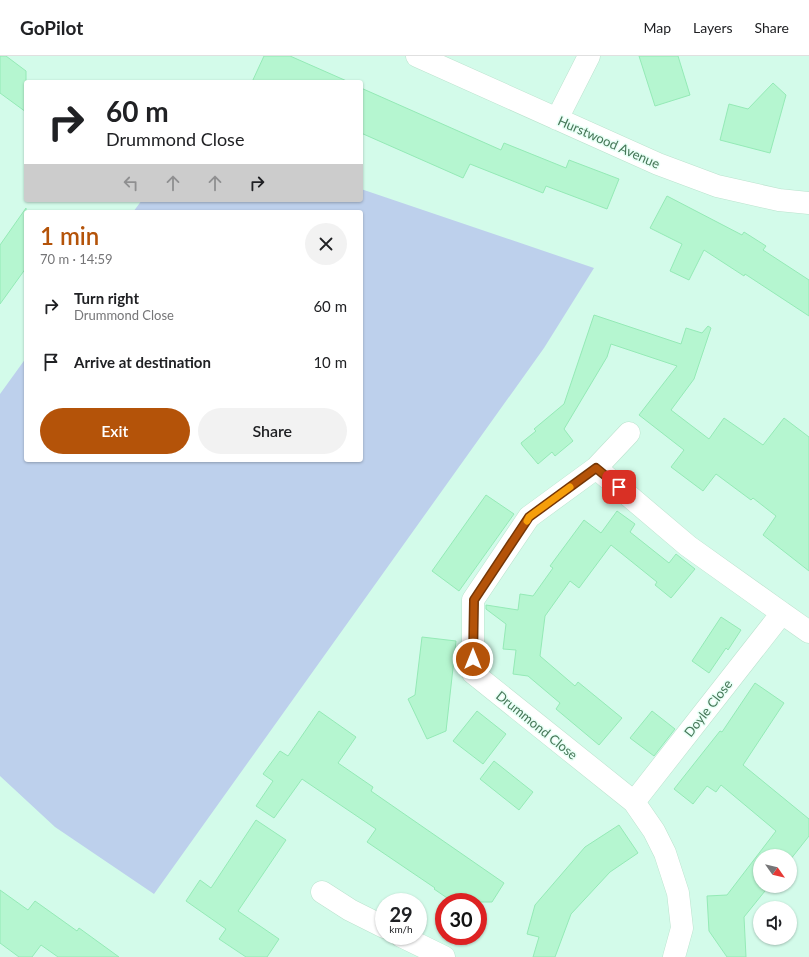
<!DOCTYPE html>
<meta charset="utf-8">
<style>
body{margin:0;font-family:Lato,sans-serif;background:#f2f2f2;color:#202124;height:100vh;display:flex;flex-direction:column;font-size:15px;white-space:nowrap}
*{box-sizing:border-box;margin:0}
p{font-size:13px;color:#757577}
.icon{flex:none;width:22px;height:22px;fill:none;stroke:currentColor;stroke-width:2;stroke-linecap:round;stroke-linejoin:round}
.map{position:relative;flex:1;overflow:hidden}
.details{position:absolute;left:24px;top:154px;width:339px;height:252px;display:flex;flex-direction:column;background:#fff;border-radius:4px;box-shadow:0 1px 3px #0004}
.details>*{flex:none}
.hud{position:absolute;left:24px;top:24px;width:339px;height:122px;border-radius:4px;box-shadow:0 1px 3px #0004;background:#fff;color:#202124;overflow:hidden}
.needle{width:26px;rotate:124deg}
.buttons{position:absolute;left:753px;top:793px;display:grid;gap:8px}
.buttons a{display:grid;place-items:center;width:44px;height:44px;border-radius:50%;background:#fff;box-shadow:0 1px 3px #0004;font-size:20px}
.speed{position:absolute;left:375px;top:837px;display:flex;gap:8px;font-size:20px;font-weight:700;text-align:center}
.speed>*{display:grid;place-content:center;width:52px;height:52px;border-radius:50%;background:#fff;box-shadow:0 1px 3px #0004;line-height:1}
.speed small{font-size:10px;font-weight:400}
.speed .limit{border:6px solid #d22;background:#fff;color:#111}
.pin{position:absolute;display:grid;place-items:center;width:34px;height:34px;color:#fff;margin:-17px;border-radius:8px;box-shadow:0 2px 6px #0006}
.me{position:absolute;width:44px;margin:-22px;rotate:0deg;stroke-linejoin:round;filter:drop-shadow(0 0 3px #0008)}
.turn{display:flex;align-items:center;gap:14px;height:84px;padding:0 16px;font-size:18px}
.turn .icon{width:52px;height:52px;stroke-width:2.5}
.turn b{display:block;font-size:28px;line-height:34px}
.lanes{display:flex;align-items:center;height:38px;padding:0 16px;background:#0003;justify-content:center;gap:20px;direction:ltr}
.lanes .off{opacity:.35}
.round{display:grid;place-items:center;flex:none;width:42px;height:42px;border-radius:21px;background:#f2f2f2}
.headline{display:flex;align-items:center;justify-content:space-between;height:68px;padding:0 16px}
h1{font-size:24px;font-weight:600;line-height:30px;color:#b45309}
.cta{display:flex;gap:8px;margin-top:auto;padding:8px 16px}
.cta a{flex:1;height:46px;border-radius:24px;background:#b45309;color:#fff;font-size:16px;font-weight:600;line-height:46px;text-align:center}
.cta a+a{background:#f2f2f2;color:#202124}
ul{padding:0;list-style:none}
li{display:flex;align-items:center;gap:12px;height:56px;padding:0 16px}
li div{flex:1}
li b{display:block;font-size:15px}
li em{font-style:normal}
header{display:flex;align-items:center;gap:24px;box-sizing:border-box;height:56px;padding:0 20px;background:#fff;border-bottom:1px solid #e0e0e0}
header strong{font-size:19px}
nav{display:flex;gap:22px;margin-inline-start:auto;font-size:14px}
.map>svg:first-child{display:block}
.residential{fill:#d3fbea;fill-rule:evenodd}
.green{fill:#bdd0ec}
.building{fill:#b5f6d0;stroke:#94eab6}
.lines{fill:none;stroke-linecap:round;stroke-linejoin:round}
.minor-casing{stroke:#bbe3ce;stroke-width:23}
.minor{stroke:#fff;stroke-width:22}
.route-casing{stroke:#753606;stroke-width:10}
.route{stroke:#b45309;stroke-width:7}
.slow{stroke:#f59e0b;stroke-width:7}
.labels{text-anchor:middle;stroke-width:3;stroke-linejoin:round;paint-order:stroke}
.street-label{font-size:13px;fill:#457757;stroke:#e8fff6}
</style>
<header>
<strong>GoPilot</strong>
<nav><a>Map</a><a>Layers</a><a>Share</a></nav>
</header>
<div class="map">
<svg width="809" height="901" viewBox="0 0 809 901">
<rect width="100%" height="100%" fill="#e0fef3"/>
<path class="residential" d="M0 0H809V901H0ZM26 26H361V144H26ZM26 156H361V404H26ZM760 800H790V830H760ZM384 846H418V880H384ZM444 846H478V880H444ZM760 852H790V882H760Z"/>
<path class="green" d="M361 133 594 212 544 292 154 838 55 771 0 720V338L26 302V404H361V156H133L142 144H361Z"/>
<path class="building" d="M0 0H6L26 15V56L0 37Z
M264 0H290L349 26H252Z
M639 0H678L690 39 655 50Z
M773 27 786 39 770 97 720 84 729 48 748 53Z
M361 32 501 94 504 87 566 112 569 104 619 123 607 153 546 130 543 137 470 108 463 122 361 77Z
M667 140 742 179 744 176 766 190 763 194 809 224V260L745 218 744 220 704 194 689 224 670 215 682 188 650 172Z
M26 152V212L0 248V189Z
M594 259 681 288 686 272 702 277 708 270 711 272 694 323 671 354 709 383 724 362 763 389 784 362 809 381V515L763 479 776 460 753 442 751 444 716 418 703 435 671 411 684 394 639 359 677 310 611 288 607 301 564 373 573 385 555 400 552 396 538 408 522 389 521 387 536 375 534 373 564 348Z
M486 439 514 458 459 535 432 515Z
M617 455 635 468 630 476 669 507 676 498 695 513 671 542 655 529 657 526 611 489 579 532 570 525 545 560 540 600 575 630 578 626 622 662 599 689 556 653 560 647 528 620 513 618 516 594 503 593 506 568 486 553V549L518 554 520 538 533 540 553 512 550 510 584 464 601 477Z
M721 561 741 574 728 594 726 592 709 617 692 605Z
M422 581 456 585 446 675 427 683 408 643 415 639Z
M755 627 784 647 743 709 809 763V780L790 804V800H760V830H769L744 861 746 901H727L709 875 707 840 727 839 776 775 721 729 716 736 707 730 693 748 674 733 720 675 722 676Z
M319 655 356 681 338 707 373 731 371 735 504 827 492 846H453L434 833 435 832 367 786 376 773 302 723 274 762 256 750 273 725 263 718 280 695 288 700Z
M477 655 506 678 483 708 453 685Z
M652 655 675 673 654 700 630 682Z
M494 705 533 736 519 754 480 723Z
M256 764 286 784 238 855 279 883 267 901H246L219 883 226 873 186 845 200 824 211 832Z
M619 769 638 797 610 816 571 858 555 901H533L539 881 527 878 535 849 585 791Z
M0 834 28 854 35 845 77 875 79 872 119 901H58L41 889 32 901H19L0 887Z"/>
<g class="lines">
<defs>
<path id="minor" d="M417 0 658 108 717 130 779 144 809 147
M557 63 589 0
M596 412 629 377
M782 557 809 576
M634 746 782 557 688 490 596 412 529 461 473 544V617L634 746 654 775 665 797 678 837 682 872 674 901
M322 836 350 854 384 871
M401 880 444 901"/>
</defs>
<use href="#minor" class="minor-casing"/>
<use href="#minor" class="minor"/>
</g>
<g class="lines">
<defs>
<path id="route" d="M473 603 474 544 529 461 596 412 619 431"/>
</defs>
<use href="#route" class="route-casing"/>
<use href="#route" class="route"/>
<path class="slow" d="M527 465 529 461 570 431"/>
</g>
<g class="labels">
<g class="street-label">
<text transform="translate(609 86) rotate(24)" y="5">Hurstwood Avenue</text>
<text transform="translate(708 652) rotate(-52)" y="5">Doyle Close</text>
<text transform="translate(537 669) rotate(39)" y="5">Drummond Close</text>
</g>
</g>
</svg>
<div class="buttons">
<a><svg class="needle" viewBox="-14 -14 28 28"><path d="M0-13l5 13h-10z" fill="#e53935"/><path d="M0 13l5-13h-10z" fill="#757577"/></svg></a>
<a><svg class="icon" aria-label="sound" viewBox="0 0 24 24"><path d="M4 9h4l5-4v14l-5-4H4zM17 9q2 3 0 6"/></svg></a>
</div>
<div class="speed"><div>29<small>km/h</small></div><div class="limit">30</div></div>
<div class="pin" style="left:619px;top:431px;background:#d93025"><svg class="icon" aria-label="arrive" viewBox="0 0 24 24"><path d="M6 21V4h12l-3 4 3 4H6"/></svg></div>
<svg class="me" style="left:473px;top:603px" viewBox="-20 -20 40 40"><circle r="17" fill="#b45309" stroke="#fff" stroke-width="3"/><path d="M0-11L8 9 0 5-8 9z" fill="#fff"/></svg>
<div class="hud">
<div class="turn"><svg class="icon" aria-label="right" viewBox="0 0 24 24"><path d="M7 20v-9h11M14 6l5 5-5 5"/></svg><div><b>60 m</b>Drummond Close</div></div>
<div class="lanes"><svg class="icon off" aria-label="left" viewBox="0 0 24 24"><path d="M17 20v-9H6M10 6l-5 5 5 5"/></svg><svg class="icon off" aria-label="ahead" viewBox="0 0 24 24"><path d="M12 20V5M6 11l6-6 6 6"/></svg><svg class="icon off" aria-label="ahead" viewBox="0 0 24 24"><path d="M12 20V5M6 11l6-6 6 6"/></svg><svg class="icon" aria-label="right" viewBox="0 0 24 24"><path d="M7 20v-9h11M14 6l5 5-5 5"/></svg></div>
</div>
<section class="details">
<div class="headline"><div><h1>1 min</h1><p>70 m · 14:59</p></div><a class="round"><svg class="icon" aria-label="close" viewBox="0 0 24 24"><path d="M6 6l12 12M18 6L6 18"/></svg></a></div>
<ul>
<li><svg class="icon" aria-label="right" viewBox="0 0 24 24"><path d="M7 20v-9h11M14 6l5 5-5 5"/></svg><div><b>Turn right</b><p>Drummond Close</p></div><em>60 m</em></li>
<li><svg class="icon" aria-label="arrive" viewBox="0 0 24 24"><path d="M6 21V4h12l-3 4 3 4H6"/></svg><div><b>Arrive at destination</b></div><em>10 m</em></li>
</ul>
<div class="cta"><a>Exit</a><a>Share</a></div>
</section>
</div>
